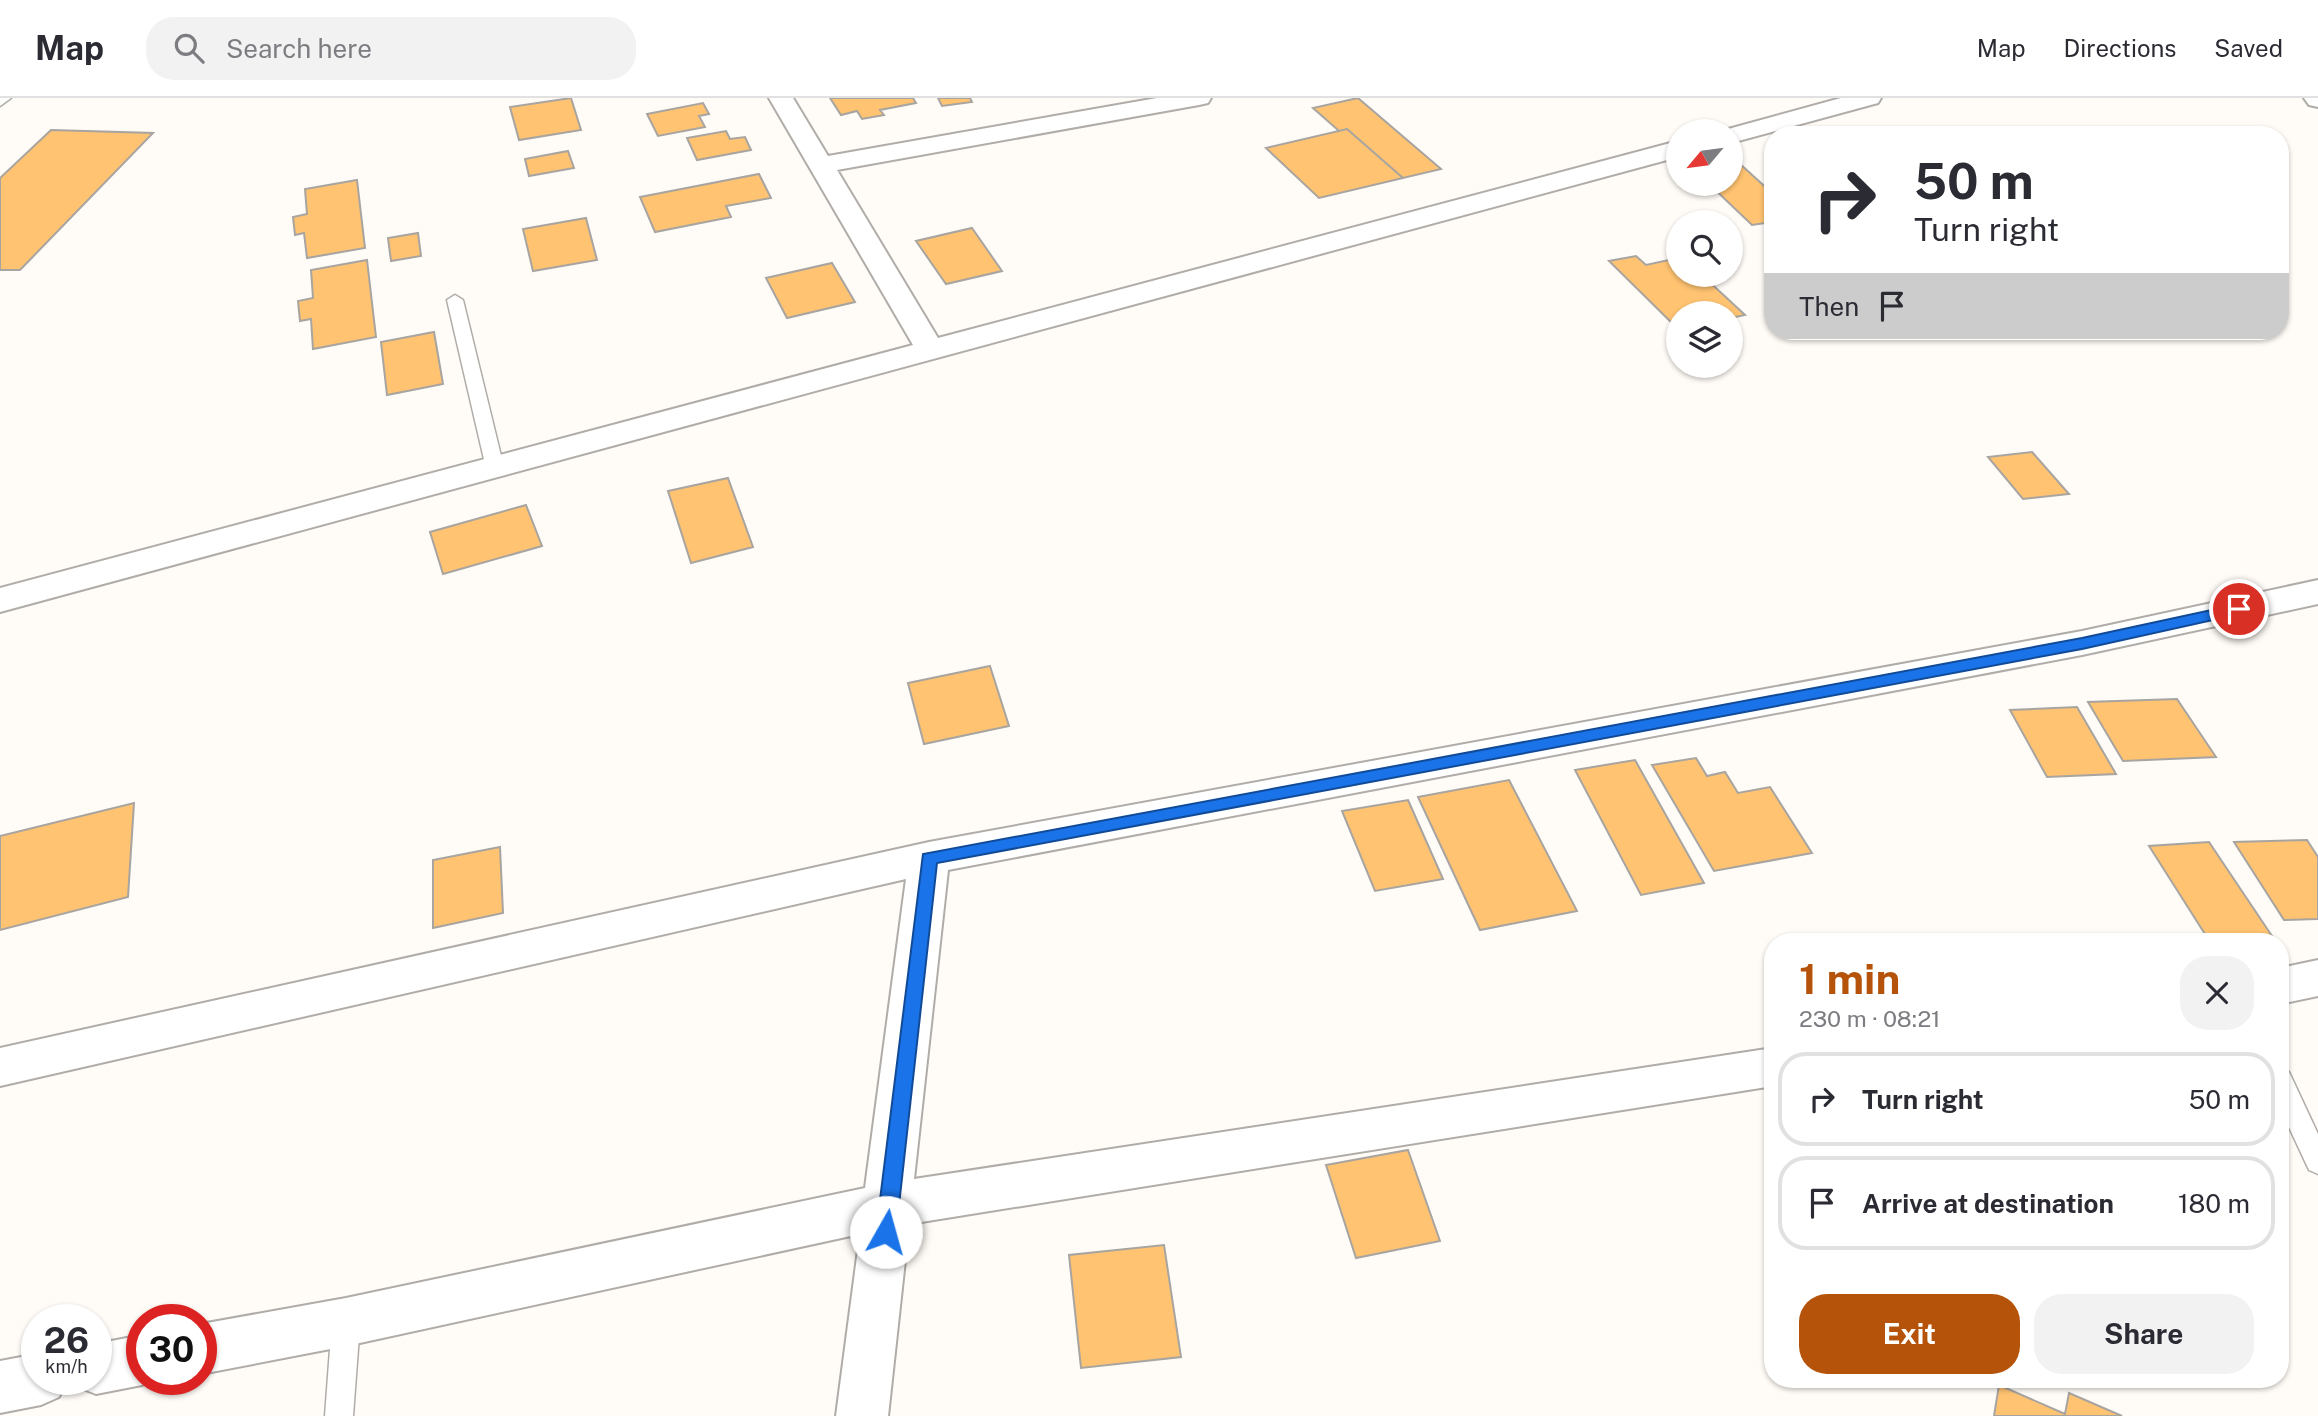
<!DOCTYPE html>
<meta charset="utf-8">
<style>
body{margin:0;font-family:"Public Sans",sans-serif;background:#f2f2f3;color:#2b2b33;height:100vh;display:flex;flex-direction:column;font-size:26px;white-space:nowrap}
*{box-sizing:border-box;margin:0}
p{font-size:23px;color:#7c7c81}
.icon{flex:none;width:38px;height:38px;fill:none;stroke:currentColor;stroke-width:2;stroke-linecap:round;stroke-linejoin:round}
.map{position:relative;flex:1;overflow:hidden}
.drawer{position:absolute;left:1764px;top:835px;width:525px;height:455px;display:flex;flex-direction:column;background:#fff;border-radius:28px;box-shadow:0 2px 5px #0004}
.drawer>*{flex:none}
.top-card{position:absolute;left:1764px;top:28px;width:525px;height:214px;border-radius:28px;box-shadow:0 2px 5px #0004;background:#fff;color:#2b2b33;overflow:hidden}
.needle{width:46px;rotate:241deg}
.fabs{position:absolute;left:1666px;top:21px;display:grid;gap:14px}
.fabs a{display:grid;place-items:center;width:77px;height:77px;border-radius:50%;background:#fff;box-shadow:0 2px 5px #0004;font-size:35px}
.speed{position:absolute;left:21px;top:1206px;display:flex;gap:14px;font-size:35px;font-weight:700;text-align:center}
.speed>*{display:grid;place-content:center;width:91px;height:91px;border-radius:50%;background:#fff;box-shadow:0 2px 5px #0004;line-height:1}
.speed small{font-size:18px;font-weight:400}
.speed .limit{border:10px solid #d22;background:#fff;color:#111}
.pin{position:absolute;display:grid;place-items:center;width:60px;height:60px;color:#fff;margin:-30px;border:4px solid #fff;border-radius:50%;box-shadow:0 2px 7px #0007}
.me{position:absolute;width:77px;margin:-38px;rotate:7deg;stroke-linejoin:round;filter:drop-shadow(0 0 5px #0008)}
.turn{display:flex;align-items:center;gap:24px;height:147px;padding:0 35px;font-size:32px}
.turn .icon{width:91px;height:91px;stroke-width:2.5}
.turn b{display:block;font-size:49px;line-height:60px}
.then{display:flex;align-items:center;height:66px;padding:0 35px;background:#0003;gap:14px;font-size:26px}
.round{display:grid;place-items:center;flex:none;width:74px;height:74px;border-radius:28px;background:#f2f2f3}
.headline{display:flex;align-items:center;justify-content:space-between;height:119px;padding:0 35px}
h1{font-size:42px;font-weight:700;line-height:52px;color:#b45309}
.action{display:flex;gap:14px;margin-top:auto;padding:14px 35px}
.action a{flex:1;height:80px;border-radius:28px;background:#b45309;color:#fff;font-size:28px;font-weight:700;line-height:80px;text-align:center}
.action a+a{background:#f2f2f3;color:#2b2b33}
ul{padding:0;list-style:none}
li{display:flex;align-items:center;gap:21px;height:94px;margin:0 14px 10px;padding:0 21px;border:4px solid #e1e1e2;border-radius:28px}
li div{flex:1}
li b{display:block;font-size:26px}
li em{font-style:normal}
header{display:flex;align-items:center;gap:42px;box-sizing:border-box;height:98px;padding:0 35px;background:#fff;border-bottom:2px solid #e1e1e2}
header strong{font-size:33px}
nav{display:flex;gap:38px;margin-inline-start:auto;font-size:24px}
.search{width:490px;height:63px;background:#f2f2f3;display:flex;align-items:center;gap:18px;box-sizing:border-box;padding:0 24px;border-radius:28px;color:#7c7c81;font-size:26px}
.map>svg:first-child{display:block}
.building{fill:#ffc371;stroke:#a8a4a0;stroke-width:2}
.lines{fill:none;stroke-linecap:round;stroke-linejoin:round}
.lane-casing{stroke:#b0aca8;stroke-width:3}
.street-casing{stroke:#b0aca8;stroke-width:4}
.lane{fill:#fff;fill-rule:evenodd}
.street{fill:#fff;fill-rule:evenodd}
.route{fill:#1a73e8;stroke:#114b97;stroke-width:2}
</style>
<header>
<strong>Map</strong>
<div class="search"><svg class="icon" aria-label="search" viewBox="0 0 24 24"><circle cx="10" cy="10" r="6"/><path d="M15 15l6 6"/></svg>Search here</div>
<nav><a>Map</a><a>Directions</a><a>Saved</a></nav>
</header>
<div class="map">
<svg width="2318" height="1318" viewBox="0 0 2318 1318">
<rect width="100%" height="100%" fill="#fffbf6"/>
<path class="building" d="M571 0 581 32 519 42 510 9Z
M830 0H913L916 5 880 12 884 17 862 21 857 13 841 17Z
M938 0H970L972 4 942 8Z
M1358 0 1441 71 1403 80 1347 31 1339 33 1313 10Z
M703 5 709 16 699 18 705 29 658 38 647 16Z
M1347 31 1403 80 1319 100 1266 50Z
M51 32 153 35 20 172H0V80Z
M726 33 730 41 745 39 751 52 697 62 687 40Z
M568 53 574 70 529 78 525 61Z
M1739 65 1773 96V124L1752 127 1709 86H1731V66Z
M759 76 771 100 726 108 731 119 655 134 640 99Z
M357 82 365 150 307 160 304 135 295 137 293 119 307 116 305 91Z
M586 120 597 162 533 173 523 131Z
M972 130 1002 173 946 186 916 143Z
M418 135 421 158 391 163 388 140Z
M1636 158 1646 167 1678 160V177H1702L1745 217 1731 220V215H1678V231L1609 163Z
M367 162 376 239 313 251 311 221 300 223 298 203 313 200 311 172Z
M832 165 855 204 787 220 766 180Z
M434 234 443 286 387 297 381 244Z
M2032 354 2069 396 2023 401 1988 359Z
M728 380 753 449 691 465 668 393Z
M526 407 542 448 443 476 430 434Z
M990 568 1009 628 924 646 908 585Z
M2177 601 2216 659 2123 663 2088 604Z
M2077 609 2116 676 2047 679 2010 612Z
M1696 660 1707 678 1725 674 1738 695 1770 689 1812 755 1714 773 1652 667Z
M1635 662 1704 785 1641 797 1575 672Z
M1509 682 1577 813 1480 832 1418 699Z
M1408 702 1443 781 1375 793 1342 713Z
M134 705 128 799 0 832V738Z
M2307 742 2318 759V821L2284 822 2234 744Z
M2209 744 2274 841 2210 844 2149 748Z
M500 749 503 815 433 830V762Z
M1408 1052 1440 1143 1356 1160 1326 1067Z
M1164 1147 1181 1259 1081 1270 1069 1157Z
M1999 1287 2065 1316 2069 1295 2122 1318H1994Z"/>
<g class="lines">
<defs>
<path id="lane" d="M0 0H11L0 8Z
M455 197 463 202 504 370 495 375 486 370 447 202Z
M2280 971 2289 974 2318 1036V1076L2309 1072 2280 1010Z
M346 1211 356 1215 360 1224 353 1318H325L332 1224 336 1215Z"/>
<path id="street" d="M769 0H793L828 58 1157 0H1211L1208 5 1199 7 837 72 938 240 1678 43V59L0 514V490L913 247Z
M1841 0H1881L1878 5 1731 45V33H1721Z
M2304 0H2318V9L2309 7Z
M2318 482V506L2082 557 948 772 914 1081 1773 950V988L909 1126 888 1318H836L860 1136 346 1248 201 1276V1226L346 1200 865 1090 906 781 0 988V950L929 744 2082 533Z
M2318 862V898L2280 906V870Z
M142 1237V1281H157L142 1287 96 1296 78 1289 74 1281H96V1246Z
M37 1256V1281H67L59 1299 41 1307 0 1315V1263Z"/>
</defs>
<use href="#lane" class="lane-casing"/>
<use href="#street" class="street-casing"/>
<use href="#lane" class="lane"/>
<use href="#street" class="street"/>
</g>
<path class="route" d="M2239 506 2247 511 2245 515 2082 551 937 765 896 1134 893 1140 886 1143 879 1140 876 1134 923 756 2082 540Z"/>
</svg>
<div class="fabs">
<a><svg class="needle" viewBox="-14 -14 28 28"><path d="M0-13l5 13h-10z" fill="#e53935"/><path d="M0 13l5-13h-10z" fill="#7c7c81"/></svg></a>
<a><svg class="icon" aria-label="search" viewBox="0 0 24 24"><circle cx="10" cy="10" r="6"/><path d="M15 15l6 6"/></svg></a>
<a><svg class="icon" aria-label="layers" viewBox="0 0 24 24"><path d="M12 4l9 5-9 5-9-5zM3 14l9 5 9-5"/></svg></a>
</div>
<div class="speed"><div>26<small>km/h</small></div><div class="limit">30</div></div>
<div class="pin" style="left:2239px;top:511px;background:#d93025"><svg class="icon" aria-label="arrive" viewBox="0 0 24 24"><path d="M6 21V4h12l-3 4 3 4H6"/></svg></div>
<svg class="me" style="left:886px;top:1134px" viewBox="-20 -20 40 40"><circle r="19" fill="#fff"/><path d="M0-13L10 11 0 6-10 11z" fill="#1a73e8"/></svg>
<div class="top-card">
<div class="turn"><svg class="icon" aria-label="right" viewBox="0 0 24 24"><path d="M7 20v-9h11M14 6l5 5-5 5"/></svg><div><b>50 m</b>Turn right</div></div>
<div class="then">Then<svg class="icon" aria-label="arrive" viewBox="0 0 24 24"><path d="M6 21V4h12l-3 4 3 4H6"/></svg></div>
</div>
<section class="drawer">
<div class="headline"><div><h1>1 min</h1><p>230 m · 08:21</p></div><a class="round"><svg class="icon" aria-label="close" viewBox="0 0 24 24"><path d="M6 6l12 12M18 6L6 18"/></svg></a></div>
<ul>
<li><svg class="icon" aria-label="right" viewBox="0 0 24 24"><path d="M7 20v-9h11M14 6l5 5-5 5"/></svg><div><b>Turn right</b></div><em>50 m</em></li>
<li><svg class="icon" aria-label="arrive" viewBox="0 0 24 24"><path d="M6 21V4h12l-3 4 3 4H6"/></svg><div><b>Arrive at destination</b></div><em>180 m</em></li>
</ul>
<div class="action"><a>Exit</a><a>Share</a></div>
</section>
</div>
